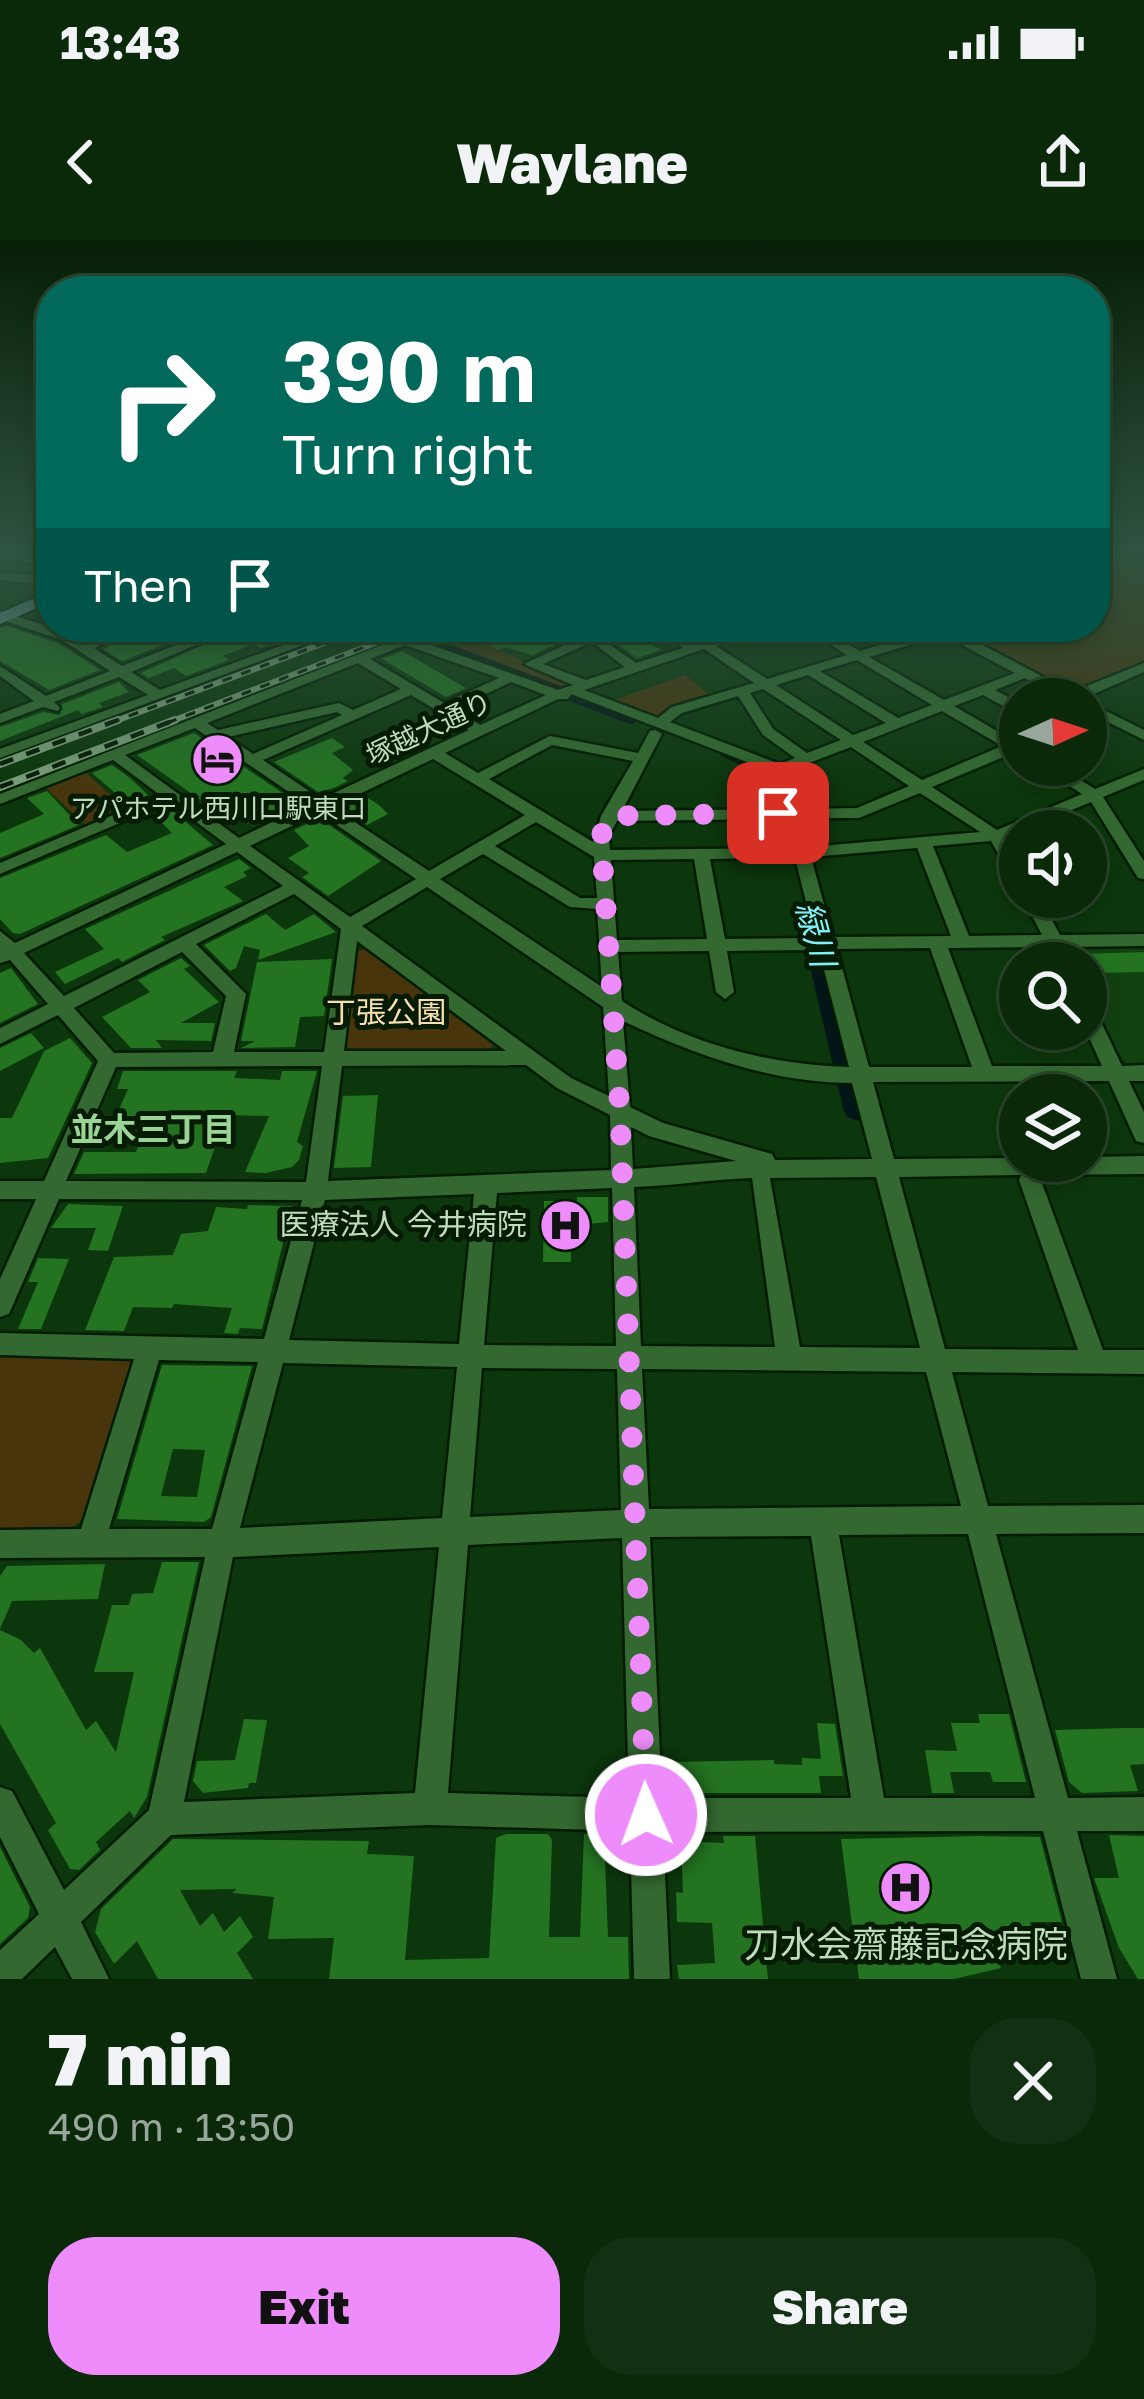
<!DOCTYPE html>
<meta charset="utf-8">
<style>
body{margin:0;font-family:"Golos Text","Noto Sans JP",sans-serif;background:#123112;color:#f1f3f6;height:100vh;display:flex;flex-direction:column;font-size:45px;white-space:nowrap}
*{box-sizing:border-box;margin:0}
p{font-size:39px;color:#99a69c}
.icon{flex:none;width:66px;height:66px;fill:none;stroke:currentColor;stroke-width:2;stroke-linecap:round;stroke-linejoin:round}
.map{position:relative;height:1739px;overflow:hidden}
.side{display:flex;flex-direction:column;background:#092909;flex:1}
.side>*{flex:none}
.hud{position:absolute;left:36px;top:36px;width:1074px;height:366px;border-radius:48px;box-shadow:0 6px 18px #0003,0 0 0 3px #29452a;background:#00695c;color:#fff;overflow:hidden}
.needle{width:78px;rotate:87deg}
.controls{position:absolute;left:999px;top:438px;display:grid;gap:24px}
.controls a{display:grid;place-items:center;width:108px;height:108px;border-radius:50%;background:#092909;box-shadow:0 6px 18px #0003,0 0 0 3px #29452a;font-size:60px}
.pin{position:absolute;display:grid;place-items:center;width:102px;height:102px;color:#fff;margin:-51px;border-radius:24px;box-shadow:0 6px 18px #0006}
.me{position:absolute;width:132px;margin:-66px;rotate:358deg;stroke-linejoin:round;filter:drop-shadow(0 0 9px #0008)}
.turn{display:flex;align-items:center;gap:42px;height:252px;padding:0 48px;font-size:54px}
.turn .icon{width:156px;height:156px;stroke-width:2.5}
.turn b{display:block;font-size:84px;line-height:102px}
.then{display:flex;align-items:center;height:114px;padding:0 48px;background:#0003;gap:24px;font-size:45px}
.round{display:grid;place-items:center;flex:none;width:126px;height:126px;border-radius:48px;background:#123112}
.summary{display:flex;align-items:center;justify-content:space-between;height:204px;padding:0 48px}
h1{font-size:72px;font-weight:800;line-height:90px}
.cta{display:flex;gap:24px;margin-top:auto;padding:24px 48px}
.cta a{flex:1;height:138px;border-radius:48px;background:#ed8cfa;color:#111;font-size:48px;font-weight:800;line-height:138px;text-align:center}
.cta a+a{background:#123112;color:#f1f3f6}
.status{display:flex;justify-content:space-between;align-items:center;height:84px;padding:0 60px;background:#092909;direction:ltr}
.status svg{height:33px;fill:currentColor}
header{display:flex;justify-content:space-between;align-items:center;height:156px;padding:0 48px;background:#092909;font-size:54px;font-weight:800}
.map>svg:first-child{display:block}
.built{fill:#124111}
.green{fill:#48350c}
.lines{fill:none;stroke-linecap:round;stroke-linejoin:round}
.river{fill:#021618;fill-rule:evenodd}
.building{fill:#237321;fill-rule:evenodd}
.minor-casing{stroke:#011c01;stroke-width:5}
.major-casing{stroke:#011c01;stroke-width:5}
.minor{fill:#336930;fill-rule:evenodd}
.major{fill:#6d97a6;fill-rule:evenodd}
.rail-far1-casing{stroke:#7a9d79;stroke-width:6}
.rail-casing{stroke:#7a9d79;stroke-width:8}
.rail-far1{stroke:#051b04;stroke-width:3;stroke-dasharray:10;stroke-linecap:butt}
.rail{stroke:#051b04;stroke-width:4.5;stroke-dasharray:14;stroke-linecap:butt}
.route{stroke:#ed8cfa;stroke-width:21;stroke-dasharray:0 37.8}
.labels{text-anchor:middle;stroke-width:10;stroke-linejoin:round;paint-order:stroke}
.far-street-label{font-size:27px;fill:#bedbbb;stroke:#051b04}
.far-poi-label{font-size:27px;fill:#bedbbb;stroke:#051b04}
.park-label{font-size:30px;fill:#f9dfb0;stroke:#051b04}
.poi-label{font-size:30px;fill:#bedbbb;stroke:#051b04;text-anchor:end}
.water-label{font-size:33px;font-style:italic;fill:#82f0f9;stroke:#051b04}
.neighbourhood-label{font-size:33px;font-weight:bold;fill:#9bd596;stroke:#051b04}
.near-poi-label{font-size:36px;fill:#bedbbb;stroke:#051b04}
</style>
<div class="status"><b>13:43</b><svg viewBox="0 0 49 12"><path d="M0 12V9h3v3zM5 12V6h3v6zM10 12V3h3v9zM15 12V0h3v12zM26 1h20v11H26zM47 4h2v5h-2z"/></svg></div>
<header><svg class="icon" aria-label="back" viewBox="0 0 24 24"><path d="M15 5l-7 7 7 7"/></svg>Waylane<svg class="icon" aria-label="share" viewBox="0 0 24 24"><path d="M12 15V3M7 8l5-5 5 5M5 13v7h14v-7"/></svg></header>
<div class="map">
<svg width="1144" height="1739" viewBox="0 0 1144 1739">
<rect width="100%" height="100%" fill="#0c370c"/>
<path class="built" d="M1144 706V823H1128L1118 814 1086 751V723H1072L1066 711 1068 707Z"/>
<path class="green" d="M1095 310H1144V423L1082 448 1060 446 947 387H1095Z
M452 388 573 444 557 449 419 399Z
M685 435 714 458 660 481 609 462Z
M82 529 126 569 86 586 43 545Z
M368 708 493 805 487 813 355 812 343 805 354 712Z
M0 1114H128L136 1125 89 1275 71 1288 0 1291Z"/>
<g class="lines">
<path class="river" d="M375 387H404L643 477 632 484 624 482Z
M731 508 781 526 802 588 798 593H780L762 535 719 515Z
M821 704 835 714 875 868 871 877 859 881 847 877 843 868 807 714Z"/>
</g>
<path class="building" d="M7 386 60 404 100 430 49 450 0 421V388Z
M145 387H210L122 421 103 409Z
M243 387 317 388 261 408 254 404 223 416 229 420 186 436 174 428 149 438 141 433Z
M509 387H577L576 395 532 415 504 407 498 410 479 399Z
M593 387H623L661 410 637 418Z
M402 411 466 448 446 457 382 419Z
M119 442 129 452 99 463 103 467 82 474 78 470 0 501V487L43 472 60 475 62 464Z
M194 493 299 564 253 586 228 568 216 571 137 515Z
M332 498 345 507 332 513 353 530 343 538 348 541 334 548 318 552 274 522Z
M112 525 130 538 148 555 128 564 92 533Z
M47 551 79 585 0 618V593L44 574 27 558Z
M365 556 379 565 388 574 367 585 346 571V565Z
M168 567 213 605 20 694 13 693 0 679V638L106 595 127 612 172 593 153 574Z
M319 578 381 621 328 656 302 637 309 633 288 618 309 606 294 590Z
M239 619 251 628 243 632 247 636 224 647 243 661 161 697 165 700 122 722 118 718 65 744 55 732 104 709 85 689Z
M266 674 285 690 314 674 336 692 258 720 260 710 244 706 236 728 230 731 204 705Z
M1144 712V732L1094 733 1083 714Z
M181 718 190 726 184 729 219 762 181 783H215L211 801 156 800 162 808H131L102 777 150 752 138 740Z
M332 719 324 776 300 777 295 807 241 808 255 801H241L257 722Z
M11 728 38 764 0 783V733Z
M31 793 44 808 0 831V808Z
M70 798 92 823 48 918 0 923V878H12L44 811Z
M123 831H237L234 838 280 840 282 831H317L297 902 303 906 299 920 292 927 266 933 245 932 269 876 226 875 206 933 74 934 84 912H136L150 877 116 876 128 849H117Z
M378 855 371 927 334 928 343 856Z
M577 957H608V982L571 986V1022H543L544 961H577Z
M68 964 123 966 108 1011 88 1010 96 988H51Z
M248 965 292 966 262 1089 240 1088 238 1094 224 1093 232 1068 174 1064 172 1068 133 1067 124 1091 85 1090 114 1017 173 1015 181 994 208 991 216 967 247 969Z
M38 1018 69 1019 41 1089H18L38 1042H28Z
M162 1125 252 1126 211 1277 204 1282 117 1279ZM173 1209 205 1210 197 1257 161 1256Z
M162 1322H199L147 1557 134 1578 130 1571 96 1602 100 1610 79 1630 70 1629 48 1590 56 1583 0 1484V1390L21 1400 34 1413 40 1408 86 1490 96 1481 116 1512 134 1432H94L112 1365H129L132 1354 153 1353Z
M105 1324 98 1359 12 1361 0 1389V1336L7 1326Z
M978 1474H1009L1026 1542H993L990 1532H950L954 1553H932L925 1510 957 1511 951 1483H980Z
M244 1479 267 1480 256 1543H249L248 1548 203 1553 193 1541 197 1521 235 1520Z
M817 1483 835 1484 843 1536H819L821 1553H679V1547H674L672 1522 774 1520V1524L802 1525V1518L821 1519Z
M1123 1488H1144V1524L1130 1525 1138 1551 1082 1553 1069 1542 1055 1490Z
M506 1594H548L552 1600 549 1697H580L584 1594 604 1595 608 1697H628L629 1739H329L334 1698 268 1699 274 1657 232 1653 237 1649 180 1650 200 1686 213 1673 224 1692 240 1676 253 1697 237 1713 253 1739H158L137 1701 114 1724 95 1692 101 1669 173 1599 369 1601 367 1614 414 1616 405 1720 489 1718 496 1598Z
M1109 1595 1144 1596V1739H1138L1119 1708 1094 1638H1119Z
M723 1596H755L768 1739H679L677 1725 715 1723 712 1683 677 1682 676 1652 683 1653 681 1601 724 1603Z
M980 1596 1040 1597 1062 1682H1030L1035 1707 993 1706 1001 1728 954 1739H859L841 1599Z
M0 1607 30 1667 28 1678 0 1704Z"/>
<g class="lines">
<defs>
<path id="minor" d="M5 314 51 320V326L1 319V315Z
M0 332 51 337V345L0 340Z
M0 371 72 394 85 403 124 387H141L94 408 122 426 222 387H239L131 432 160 450 333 387H351L0 518V509L148 455 119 437 54 462 60 468 58 471 43 467 0 483V474L34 461 0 436V426L46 456 110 431 62 400 0 379Z
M428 387H445L417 400 558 450 573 445 524 424 584 396 579 391 585 387 636 423 683 408 658 387H671C676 392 680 398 686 401 697 406 745 387 765 387L716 406 767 439 847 415 803 387H818L860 411 933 389 932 387H948L1072 452 1144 423V432L1082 459H1064L1025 438 995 450 1017 462V468H1007L983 455 954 466 1014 501 1020 500V514L1013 513 932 547 997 590 1082 554 1037 525H1056L1095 549 1144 529V540L1103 557 1144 621V639L1138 638 1091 562 1005 598 1020 623V643L1014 642 991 601 933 606 969 696 1042 695 1022 657H1040L1060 695 1144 694V706L1067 707 1075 723H1057L1048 707 948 708 992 826H1102L1085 789 1086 763 1093 765 1122 826 1144 825V841H1129L1144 872V903L1136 901 1109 841 873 842 894 919 1020 918V921H1086V917L1144 916V934L1039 935 1103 1110H1144V1134L952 1132 988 1266 1144 1265V1293L996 1294 1068 1558 1144 1557V1591H1077L1117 1739H1081L1043 1591 663 1592 670 1739H634L630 1591 430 1585 171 1595 81 1682 109 1739H72L55 1707 22 1739H0V1710L39 1674 0 1597V1547L12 1551 64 1650 149 1570 205 1317 0 1318V1290L81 1289 134 1119 0 1115V1093L264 1099 302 960 59 959 9 1074 0 1077V1039L36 959H0V941H44L98 821 58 775 0 804V788L48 764 10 720 0 723V691L15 703 226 604 169 562 0 634V623L160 555 113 520 0 564V554ZM943 395 1015 433 944 460 869 417ZM592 402 625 427 586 440 543 424ZM405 405 499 438 444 463 370 419ZM704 409 754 443 672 467 658 478 584 450ZM857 420 932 465 898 478 820 431ZM358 423 401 449 353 470 339 463 218 490 207 483ZM808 435 886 483 853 495 776 445ZM511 442 546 455 480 485 454 469ZM763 449 841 500 807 513 773 489 750 453ZM571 454 773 532 783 569 622 571 662 494 655 490 650 491 638 513 550 496 478 533 445 513 558 459H568ZM411 455 469 490 321 559 263 520ZM738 456 763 495 795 518 780 524 670 482 682 473ZM942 471 1002 506 922 540 863 502ZM337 472 342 475 253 514 228 497ZM195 488 308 565 239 598 125 515ZM552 505 633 521 601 576 593 602 489 539ZM851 507 909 546 857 568 798 569 788 531ZM433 519 525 575 429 631 332 567ZM920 553 980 592 809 607 801 578H859ZM319 573 416 639 350 677 250 606ZM785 579 793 608 610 610 609 596 617 581ZM536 582 594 617 597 658H580L495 606ZM917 608 951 696 833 697 811 617ZM237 612 283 646 64 756 24 713ZM483 614 570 667 597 669 602 747 440 639ZM795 618 815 698 725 699 710 619ZM694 619 707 699 617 700 611 620ZM427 647 603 767 609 856 571 838 362 686ZM294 654 341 689 324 812H234L246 754 196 704ZM357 701 506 811H344ZM930 708 972 827H869L837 709ZM819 710 849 827C771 825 687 804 622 761L618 712 709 711 716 752 725 759 734 752 727 711ZM182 712 226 756 213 812 114 813 74 768ZM623 781C695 815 772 843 852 843L872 919 775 920 772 914 663 883 630 867ZM526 825 557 848 610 875 611 930 328 941 342 826ZM322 826 306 942 66 941 116 827ZM631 887 649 896 736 921 633 929ZM1021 935 1019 940 1078 1110 945 1109 899 937ZM876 937 920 1108 800 1107 770 938ZM752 938 775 1107 641 1106 634 947C674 946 712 939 752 938ZM612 948 616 1106 484 1105 497 953ZM474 954 459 1104 289 1100 325 960ZM159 1120 258 1122 212 1289H109ZM283 1123 457 1127 442 1278 240 1288ZM482 1128 617 1129 621 1270 470 1277ZM642 1129 926 1132 961 1266 649 1269ZM968 1294 1035 1558H884L839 1295ZM811 1296 851 1558H662L650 1297ZM622 1298 629 1558 448 1553 468 1305ZM439 1307 415 1553 184 1562 233 1317Z
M1086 461 1144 490V500L1086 471Z"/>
<path id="major" d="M51 351V362L0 384V373Z"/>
</defs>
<use href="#minor" class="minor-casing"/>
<use href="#major" class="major-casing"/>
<use href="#minor" class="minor"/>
<use href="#major" class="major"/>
<defs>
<path id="rail-far1" d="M110 483 367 387
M167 483 417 387"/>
<path id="rail" d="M0 524 118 480
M0 547 175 480"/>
</defs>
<use href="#rail-far1" class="rail-far1-casing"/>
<use href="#rail" class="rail-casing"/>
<use href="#rail-far1" class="rail-far1"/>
<use href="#rail" class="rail"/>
</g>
<linearGradient id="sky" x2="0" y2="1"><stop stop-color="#071e07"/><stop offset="0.56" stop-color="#2e5340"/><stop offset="1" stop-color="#2e5340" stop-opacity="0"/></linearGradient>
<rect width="1144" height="553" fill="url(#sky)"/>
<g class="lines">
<path class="route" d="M646 1575 620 872 601 596 609 576 778 573"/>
</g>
<defs>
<symbol id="hotel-disc" viewBox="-11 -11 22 22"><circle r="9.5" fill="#ed8cfa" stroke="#051b04"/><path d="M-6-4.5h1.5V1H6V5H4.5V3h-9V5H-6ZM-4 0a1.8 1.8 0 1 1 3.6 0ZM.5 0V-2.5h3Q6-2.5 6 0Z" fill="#111"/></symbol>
<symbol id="hospital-disc" viewBox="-11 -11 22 22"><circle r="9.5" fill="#ed8cfa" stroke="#051b04"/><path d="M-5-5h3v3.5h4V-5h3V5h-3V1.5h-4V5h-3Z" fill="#111"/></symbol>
</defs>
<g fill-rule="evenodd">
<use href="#hotel-disc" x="188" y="490" width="59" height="59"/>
<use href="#hospital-disc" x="536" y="956" width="59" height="59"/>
<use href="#hospital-disc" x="876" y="1618" width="59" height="59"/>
</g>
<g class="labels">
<g class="far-street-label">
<text transform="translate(429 489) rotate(-25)" y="9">塚越大通り</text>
</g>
<g class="far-poi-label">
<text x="218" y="578">アパホテル西川口駅東口</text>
</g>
<g class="park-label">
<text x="386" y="783">丁張公園</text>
</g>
<g class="poi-label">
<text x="527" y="995">医療法人 今井病院</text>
</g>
<g class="water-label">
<text transform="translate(816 694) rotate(75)" y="12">緑川</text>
</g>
<g class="neighbourhood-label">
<text x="153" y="901">並木三丁目</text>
</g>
<g class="near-poi-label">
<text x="906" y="1717">刀水会齋藤記念病院</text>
</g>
</g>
</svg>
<div class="controls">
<a><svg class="needle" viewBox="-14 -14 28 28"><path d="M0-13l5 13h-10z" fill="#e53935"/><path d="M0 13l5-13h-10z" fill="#99a69c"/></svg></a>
<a><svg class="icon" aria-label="sound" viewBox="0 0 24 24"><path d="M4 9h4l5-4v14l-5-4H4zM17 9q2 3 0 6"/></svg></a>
<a><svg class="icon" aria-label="search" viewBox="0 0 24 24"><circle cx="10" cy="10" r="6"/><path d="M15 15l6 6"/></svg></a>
<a><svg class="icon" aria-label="layers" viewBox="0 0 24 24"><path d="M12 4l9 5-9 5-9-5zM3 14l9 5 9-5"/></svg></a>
</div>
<div class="pin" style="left:778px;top:573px;background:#d93025"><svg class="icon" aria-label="arrive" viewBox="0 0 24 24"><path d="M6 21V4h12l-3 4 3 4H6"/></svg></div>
<svg class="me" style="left:646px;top:1575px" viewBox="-20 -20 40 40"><circle r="17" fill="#ed8cfa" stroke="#fff" stroke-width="3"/><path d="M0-11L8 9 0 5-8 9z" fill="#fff"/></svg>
<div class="hud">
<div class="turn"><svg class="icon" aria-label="right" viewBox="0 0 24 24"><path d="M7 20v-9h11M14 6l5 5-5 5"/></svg><div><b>390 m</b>Turn right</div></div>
<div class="then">Then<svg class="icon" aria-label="arrive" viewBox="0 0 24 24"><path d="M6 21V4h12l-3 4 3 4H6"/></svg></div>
</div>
</div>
<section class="side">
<div class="summary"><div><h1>7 min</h1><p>490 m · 13:50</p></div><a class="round"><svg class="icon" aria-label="close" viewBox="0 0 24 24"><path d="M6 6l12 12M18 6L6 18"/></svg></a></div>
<div class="cta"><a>Exit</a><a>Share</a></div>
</section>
